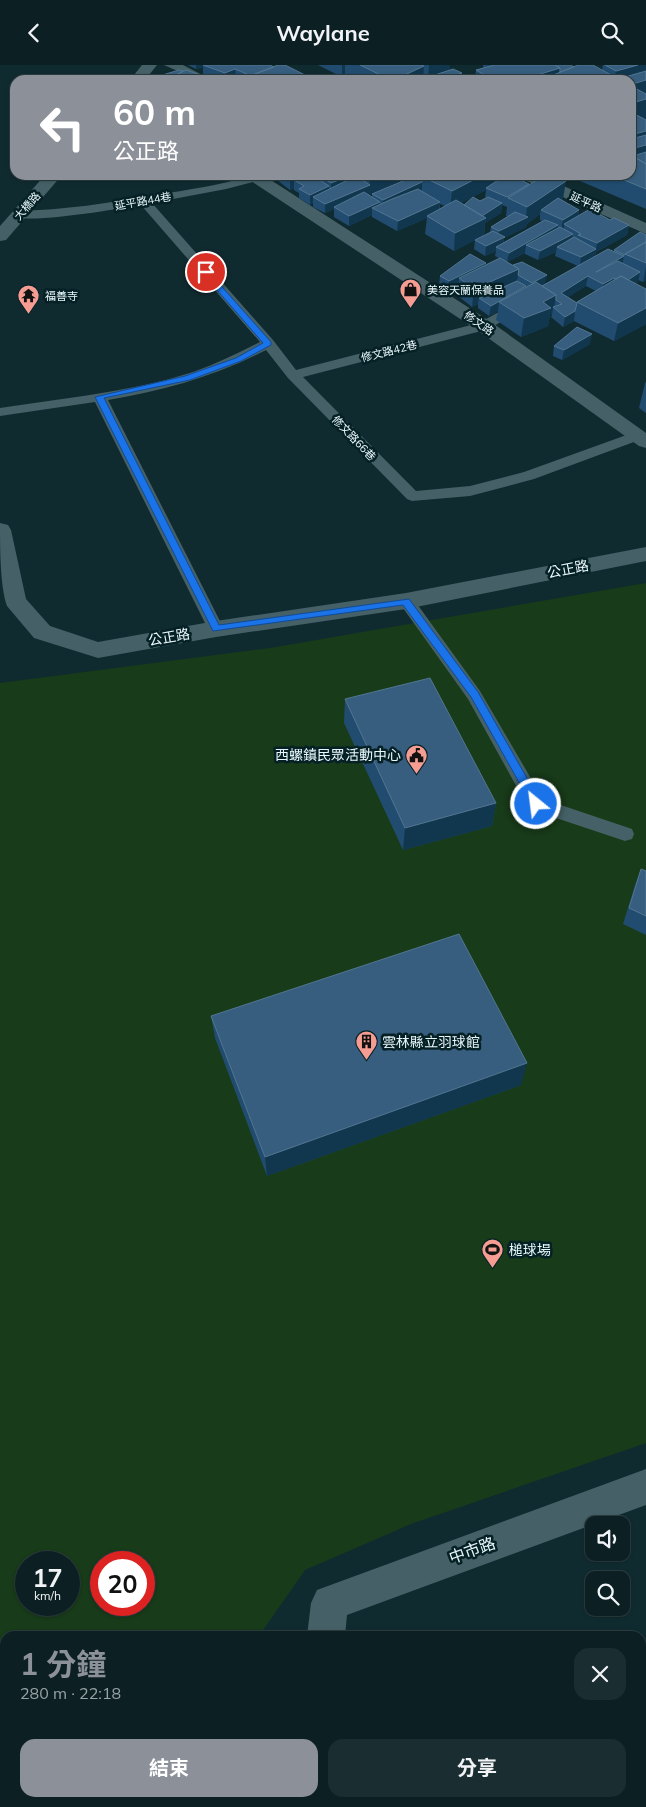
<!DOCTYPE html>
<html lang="zh-TW">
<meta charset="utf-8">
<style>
body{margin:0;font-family:Mulish,"Noto Sans TC",sans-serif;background:#1a2d31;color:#f1f3f6;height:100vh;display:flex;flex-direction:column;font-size:19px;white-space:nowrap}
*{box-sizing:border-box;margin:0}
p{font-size:16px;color:#9aa3a6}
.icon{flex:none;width:28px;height:28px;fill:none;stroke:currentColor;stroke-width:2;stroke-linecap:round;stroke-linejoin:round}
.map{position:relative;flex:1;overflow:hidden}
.drawer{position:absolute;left:0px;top:1566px;width:646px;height:176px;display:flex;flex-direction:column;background:#0c2024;border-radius:15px 15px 0 0;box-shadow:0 1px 4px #0004,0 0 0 1px #2c3e41}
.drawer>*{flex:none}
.top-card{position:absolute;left:10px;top:10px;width:626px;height:105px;border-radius:15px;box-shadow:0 1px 4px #0004,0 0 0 1px #2c3e41;background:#8c9099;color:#fff;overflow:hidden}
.controls{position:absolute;left:585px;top:1451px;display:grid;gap:10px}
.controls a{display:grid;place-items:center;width:45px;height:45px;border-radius:10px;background:#0c2024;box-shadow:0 1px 4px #0004,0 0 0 1px #2c3e41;font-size:25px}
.speed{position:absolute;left:15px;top:1486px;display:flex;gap:10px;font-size:25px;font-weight:700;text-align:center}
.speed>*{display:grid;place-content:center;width:65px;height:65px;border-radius:50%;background:#0c2024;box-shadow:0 1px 4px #0004,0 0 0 1px #2c3e41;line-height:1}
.speed small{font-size:12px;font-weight:400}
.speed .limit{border:8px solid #d22;background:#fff;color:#111}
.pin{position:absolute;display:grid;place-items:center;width:42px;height:42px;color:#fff;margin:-21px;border:2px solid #fff;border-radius:50%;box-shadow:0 1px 5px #0007}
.me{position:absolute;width:55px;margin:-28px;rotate:331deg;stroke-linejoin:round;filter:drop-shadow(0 0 4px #0008)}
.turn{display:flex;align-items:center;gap:18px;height:105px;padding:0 20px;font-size:22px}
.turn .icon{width:65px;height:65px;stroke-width:2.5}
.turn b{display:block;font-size:35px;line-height:42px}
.round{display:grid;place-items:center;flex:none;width:52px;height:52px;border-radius:15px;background:#1a2d31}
.overview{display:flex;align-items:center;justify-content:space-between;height:85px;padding:0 20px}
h1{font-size:30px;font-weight:700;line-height:38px;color:#8c9099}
.action{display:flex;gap:10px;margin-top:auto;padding:10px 20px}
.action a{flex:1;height:58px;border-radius:15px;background:#8c9099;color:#fff;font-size:20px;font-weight:700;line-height:58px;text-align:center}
.action a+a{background:#1a2d31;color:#f1f3f6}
header{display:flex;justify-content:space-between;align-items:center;height:65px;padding:0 20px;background:#0c2024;font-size:22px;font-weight:700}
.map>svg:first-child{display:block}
.green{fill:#183b19;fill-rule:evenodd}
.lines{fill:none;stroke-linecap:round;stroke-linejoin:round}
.service{fill:#456167;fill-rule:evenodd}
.minor{fill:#456167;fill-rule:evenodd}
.wall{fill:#214c6f;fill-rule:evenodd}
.shaded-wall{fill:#11374f}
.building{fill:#375e7e;stroke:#527692}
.route{fill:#1a73e8;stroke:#114b97}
.labels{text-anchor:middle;stroke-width:5;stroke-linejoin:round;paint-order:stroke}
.far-street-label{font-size:11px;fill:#e9f8fc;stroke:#052126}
.far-poi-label{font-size:11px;fill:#e9f8fc;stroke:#052126;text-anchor:start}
.street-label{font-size:14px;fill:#e9f8fc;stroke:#052126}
.poi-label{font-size:14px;fill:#e9f8fc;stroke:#052126;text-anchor:start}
.near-street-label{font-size:16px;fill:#e9f8fc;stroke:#052126}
</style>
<header><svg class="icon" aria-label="back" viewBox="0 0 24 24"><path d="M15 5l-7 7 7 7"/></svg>Waylane<svg class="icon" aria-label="search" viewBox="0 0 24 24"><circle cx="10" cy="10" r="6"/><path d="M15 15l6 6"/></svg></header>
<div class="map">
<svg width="646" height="1742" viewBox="0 0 646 1742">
<rect width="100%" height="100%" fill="#102b30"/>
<path class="green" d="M646 518V1378L411 1459 305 1505 259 1571H5V1738H259V1742H0V618L270 583ZM26 1498H69V1540H26ZM101 1498H144V1540H101Z"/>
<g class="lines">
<path class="service" d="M164 0H183L212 15H198Z
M253 110H271L269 113 226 124 152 138 273 275 296 305 479 258 515 238 520 237 527 241 489 264 303 312 416 426 470 421 524 407 632 368H642L644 371 642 374 534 414 470 431 412 436 407 434 288 313 266 285C216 311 163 326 108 335L224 564 222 568 216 570 210 568 95 337 0 351V343C64 333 131 327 193 307 216 299 238 288 260 277L141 140C122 143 22 161 12 150L18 146C64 145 109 138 155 130 188 125 221 120 253 110Z
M406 530 412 532 480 626 543 734 632 764 634 769 632 774 625 776 529 744 468 634 398 536 400 532Z"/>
<path class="minor" d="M142 0H157L145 15H130Z
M45 110H62L6 175 0 176V161Z
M251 110H263L491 257 646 368V383L639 381 477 265 251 116 249 113Z
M518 110H539L646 158V169L520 113Z
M0 458 8 460 11 465 26 534 50 561 98 577 216 556 406 528 646 482V496L406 544 216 572 98 593 34 573 7 541C0 521 0 482 0 458Z
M646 1404V1440L347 1550 345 1571H307L311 1538 317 1525Z
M5 1702V1738H16L0 1742V1704Z
M319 1738H359L360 1742H320Z"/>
</g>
<path class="wall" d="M188 0H270L274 2 315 15H236L237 14H236L231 15H157L156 12 203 11V13L208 11 203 10V2L196 4Z
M318 0H450V5L462 8 461 15H355L345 10 342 12Z
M483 0H571L574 2 602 5 603 0H646V144L566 110H631V15H471L475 13 476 5 483 3Z
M234 110H249L245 111 236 112Z
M273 110H353V113L358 112V110H410V111L369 130 372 132V129L417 110H503V112L529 119V120L563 134 561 135 579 145 578 151 610 155 629 160 627 170 596 187 595 191 614 186V185L646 170V215L643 217 638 215V217L635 219 645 224 646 223V259L614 276 574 256 563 262 551 252 552 250H550L548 261 521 272 496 255 498 246 489 251 478 243V239L472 242 458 231 459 220 448 226 439 220 440 211 486 198V200L499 193 495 191 496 186 485 191 474 184 475 175 454 186 425 169 427 153 397 166 372 152V150L349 161 334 152V144L325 148 313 142V138L310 140 299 133V128L294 125V123L290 125 273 112ZM486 125 485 132 487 133 480 136 464 140 461 138ZM440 139 445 141 440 144ZM502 140 507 142 506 151H508L491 162 490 167 484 171 485 158 501 148ZM540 149V155L542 156 504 177V173L526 162 527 159ZM556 187 555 191 578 201 545 219 507 197 525 188V189L538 195ZM586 221 596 226 577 237V238L568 232Z
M590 279 562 295 553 291 554 281Z
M646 317V348L639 343 645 318Z
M345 634 496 738 492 761 403 785 344 658Z
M641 804 646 806V870L623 859 635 820Z
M211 951 521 1020 267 1111 215 973Z"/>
<path class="shaded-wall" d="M196 0H207H203V2L196 4Z
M342 0H345V10L342 12Z
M429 0H450V12L432 11V15H428Z
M638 0H646V14L625 12 624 15H614L616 6Z
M424 1 423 15H394Z
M560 3 558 15H521Z
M235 4 236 14 231 15H225V8Z
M462 8 461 15H444Z
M646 15V32L633 35 636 18Z
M646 34V56L631 60 636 37Z
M646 66V96H631V70Z
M303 110H327L302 120 294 115V123L290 125V115Z
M352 110H353V119L331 127V118Z
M374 110H410V111L369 130 370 112Z
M483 110H503V117L486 123V125L450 144 452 126Z
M566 116 563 134 544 147 541 145 540 149 527 159 526 162 504 173 503 182H496V186L485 191 486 181 497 175 499 166 526 153 527 142Z
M422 117V126L382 145 383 135Z
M370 120 369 130 337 143 334 142V144L325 148V139Z
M329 121V131L313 132V138L310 140V130Z
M380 137 379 147 372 143V150L349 161V151Z
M440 137 439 147 427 151V153L397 166 398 156Z
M502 138 501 148 485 158 484 171 454 186 455 168Z
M579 145 578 155 564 159V164L561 165 563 155Z
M558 160 557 170 526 180 525 188 507 197 509 188Z
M629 160 627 170 596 187 595 193 580 201 581 192 596 184 597 178Z
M573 169 571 179 557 182 556 187 538 195 540 186Z
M624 191 622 201 596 207Z
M486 198 485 207 459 213V220L448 226 449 216Z
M646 202V215L643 217Z
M519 204 516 222 479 233 478 239 472 242 474 224Z
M640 207 638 217 621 228 623 218Z
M547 210 545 220 538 224 532 218Z
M588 211 586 221 560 237 561 228Z
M614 213 612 223 601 229 603 219Z
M526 221 524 231 499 237 498 246 489 251 491 241Z
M556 230 554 243 553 242 552 250H550L548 261 521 272 524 253 543 237Z
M646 243V259L614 276 618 258Z
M575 246 574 256 563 262 565 252Z
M592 269 590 279 562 295 564 285Z
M496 738 492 761 403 785 405 763Z
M527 998 521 1020 267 1111 265 1092Z"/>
<path class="building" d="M203 0H270L274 2 247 12V15H236L247 9 235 4 225 8Z
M278 0H285L315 15H253L247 12Z
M360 0H421L424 1 394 15H391Z
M495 0H555L560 3 521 15H493L476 5Z
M555 0H571L574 2 560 7V3Z
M578 0H593L620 15H541Z
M605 0H638L616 6Z
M453 4 462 8 444 15H441L432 11Z
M179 5 183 6 167 15H163L156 12Z
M186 5 203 11 195 15H167Z
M646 6V15L636 18 625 12Z
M212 10 223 15H208L203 13Z
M426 10 435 15H416Z
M202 13 208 15H198Z
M477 13 480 15H471Z
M631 21 646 29V34L636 37 631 36Z
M631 47 646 55V66L631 70Z
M646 70V80L631 84V74Z
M646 87V99L633 91Z
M631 90 646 99V124L612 110H631Z
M283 110H303L290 115Z
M308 110H319L322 112 327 110H352L331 118 322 112 318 114 329 121 310 130 299 124 304 121 294 115Z
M417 110H427L423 112 422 117 383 135 372 129Z
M427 110H483L452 126 423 112Z
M506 110H511L529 119 507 132 486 123Z
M545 110H553L566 116 527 142 508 133Z
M356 111 370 120 325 139 313 132Z
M418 124 440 137 398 156 372 143 392 134Z
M364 127 380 137 349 151 334 142Z
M473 132 480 136 488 132 502 138 482 151 464 140Z
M558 133 579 145 563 155 541 145Z
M456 135 486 153 455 168 427 151Z
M590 144 610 155 614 153 629 160 597 178 578 170 581 169 564 159Z
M515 147 528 152 499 166 491 162Z
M545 155 558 160 509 188 496 182Z
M560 162 573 169 540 186 526 180Z
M493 166 505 172 486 181 475 175Z
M640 167 646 170V177L625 189V190L614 185Z
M574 172 596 184 581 192 557 182Z
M646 177V198L625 189Z
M608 184 624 191 596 207 618 196 640 207 628 215 621 211 616 214 614 213 603 219 588 211 561 228 577 238 575 246 565 252 553 242 562 239 556 235V230L542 221Z
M470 189 486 198 449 216 440 211Z
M500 193 519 204 474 224 459 213Z
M522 197 547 210 532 218 518 210 519 204 513 200Z
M621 211 646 224V243L618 258 577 237Z
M517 216 526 221 491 241 479 233Z
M536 217 556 230 543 237 551 243 524 253 499 237Z
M577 262 592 269 564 285 554 281Z
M430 613 496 738 405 763 345 634Z
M641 804 646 806V851L629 843Z
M459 869 527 998 265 1092 211 951Z"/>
<path class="route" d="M203 206H208L271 277V280L241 296 190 315 104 333 219 560 409 534 478 627 540 736 542 739 540 742H533L471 632 403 540 213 566 95 332 185 311 236 293 263 278 203 209Z"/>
<defs>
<symbol id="shop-pin" viewBox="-11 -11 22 30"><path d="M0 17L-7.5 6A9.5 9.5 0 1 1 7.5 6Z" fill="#f59c93" stroke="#052126"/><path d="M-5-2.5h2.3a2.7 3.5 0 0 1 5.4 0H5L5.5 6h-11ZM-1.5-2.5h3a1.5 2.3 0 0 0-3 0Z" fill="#111"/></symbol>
<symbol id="temple-pin" viewBox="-11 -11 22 30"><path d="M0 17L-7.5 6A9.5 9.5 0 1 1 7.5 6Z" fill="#f59c93" stroke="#052126"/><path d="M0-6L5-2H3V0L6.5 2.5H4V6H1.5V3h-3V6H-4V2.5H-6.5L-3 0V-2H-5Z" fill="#111"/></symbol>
<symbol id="civic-pin" viewBox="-11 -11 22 30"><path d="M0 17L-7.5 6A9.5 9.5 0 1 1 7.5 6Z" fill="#f59c93" stroke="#052126"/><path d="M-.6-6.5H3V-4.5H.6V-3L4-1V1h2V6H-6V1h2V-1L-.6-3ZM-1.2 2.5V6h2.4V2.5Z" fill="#111"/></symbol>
<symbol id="building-pin" viewBox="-11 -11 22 30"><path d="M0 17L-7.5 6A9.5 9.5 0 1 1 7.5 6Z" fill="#f59c93" stroke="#052126"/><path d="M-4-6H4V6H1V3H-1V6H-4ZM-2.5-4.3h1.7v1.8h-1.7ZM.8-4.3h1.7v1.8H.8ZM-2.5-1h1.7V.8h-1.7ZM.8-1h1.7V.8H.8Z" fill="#111"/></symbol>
<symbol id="stadium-pin" viewBox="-11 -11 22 30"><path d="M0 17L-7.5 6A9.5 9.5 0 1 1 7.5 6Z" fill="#f59c93" stroke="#052126"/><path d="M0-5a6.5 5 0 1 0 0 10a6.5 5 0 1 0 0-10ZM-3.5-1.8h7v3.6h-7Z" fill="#111"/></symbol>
</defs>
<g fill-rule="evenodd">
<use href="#shop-pin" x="398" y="212" width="25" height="34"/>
<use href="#temple-pin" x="16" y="218" width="25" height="34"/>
<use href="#civic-pin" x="404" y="678" width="25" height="34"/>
<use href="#building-pin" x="354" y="964" width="25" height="34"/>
<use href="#stadium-pin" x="480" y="1172" width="25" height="34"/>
</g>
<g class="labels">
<g class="far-street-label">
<text transform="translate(143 136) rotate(-10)" y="4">延平路44巷</text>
<text transform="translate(586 137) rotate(24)" y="4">延平路</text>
<text transform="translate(27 141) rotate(-49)" y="4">大橋路</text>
<text transform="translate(479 258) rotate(34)" y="4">修文路</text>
<text transform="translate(389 286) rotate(-14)" y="4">修文路42巷</text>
<text transform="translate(354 373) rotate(46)" y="4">修文路66巷</text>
</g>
<g class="far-poi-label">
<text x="427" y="229">美容天蘭保養品</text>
<text x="45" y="235">福善寺</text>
</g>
<g class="street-label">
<text transform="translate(568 504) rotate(-11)" y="5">公正路</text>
<text transform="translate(169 572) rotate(-10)" y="5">公正路</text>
</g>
<g class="poi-label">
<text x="401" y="695" text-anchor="end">西螺鎮民眾活動中心</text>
<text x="382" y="982">雲林縣立羽球館</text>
<text x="509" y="1190">槌球場</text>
</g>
<g class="near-street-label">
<text transform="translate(472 1485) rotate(-20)" y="6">中市路</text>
</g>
</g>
</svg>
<div class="controls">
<a><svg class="icon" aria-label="sound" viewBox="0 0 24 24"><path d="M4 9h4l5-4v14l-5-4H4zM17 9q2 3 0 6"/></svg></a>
<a><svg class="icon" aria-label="search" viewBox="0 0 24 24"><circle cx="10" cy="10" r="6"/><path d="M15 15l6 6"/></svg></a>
</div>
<div class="speed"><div>17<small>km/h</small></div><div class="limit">20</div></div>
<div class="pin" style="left:206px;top:207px;background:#d93025"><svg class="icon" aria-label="arrive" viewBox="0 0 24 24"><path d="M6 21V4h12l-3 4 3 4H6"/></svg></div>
<svg class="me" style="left:536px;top:739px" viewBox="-20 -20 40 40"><circle r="17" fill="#1a73e8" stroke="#fff" stroke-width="3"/><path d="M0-11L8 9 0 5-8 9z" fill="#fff"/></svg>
<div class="top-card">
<div class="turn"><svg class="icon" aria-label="left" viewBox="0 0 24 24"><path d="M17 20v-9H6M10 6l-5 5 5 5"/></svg><div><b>60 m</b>公正路</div></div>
</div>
<section class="drawer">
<div class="overview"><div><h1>1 分鐘</h1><p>280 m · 22:18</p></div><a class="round"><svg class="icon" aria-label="close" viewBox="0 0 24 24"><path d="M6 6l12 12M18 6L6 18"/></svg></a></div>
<div class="action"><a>結束</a><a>分享</a></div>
</section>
</div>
